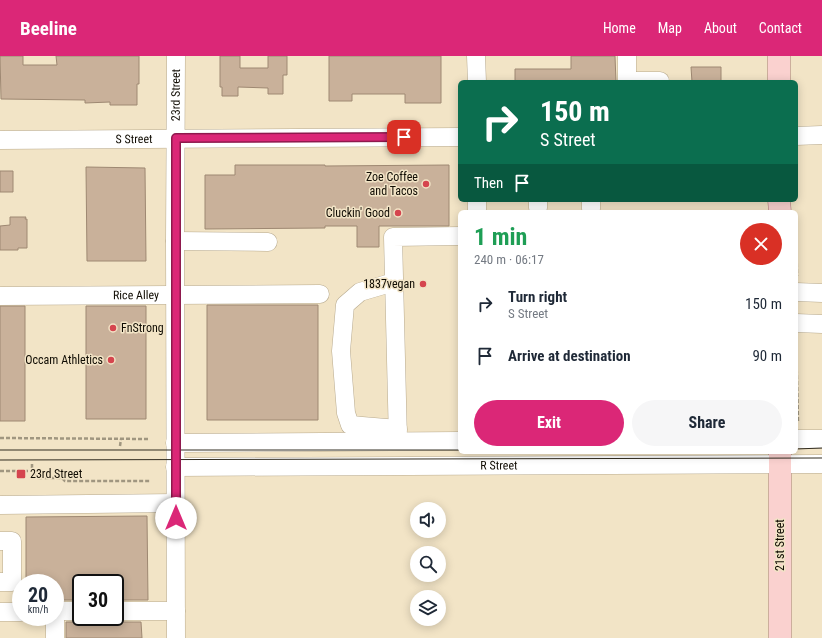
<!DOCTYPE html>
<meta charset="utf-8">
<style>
body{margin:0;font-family:"Roboto Condensed",sans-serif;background:#f6f6f7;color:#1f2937;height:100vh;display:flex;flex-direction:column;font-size:15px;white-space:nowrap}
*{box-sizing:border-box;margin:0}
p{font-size:13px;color:#747a83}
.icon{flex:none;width:22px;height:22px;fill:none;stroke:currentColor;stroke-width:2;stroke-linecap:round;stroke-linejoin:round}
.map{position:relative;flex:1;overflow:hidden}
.panel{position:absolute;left:458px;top:154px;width:340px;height:244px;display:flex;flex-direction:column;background:#fff;border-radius:6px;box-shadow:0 2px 10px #0003}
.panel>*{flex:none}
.banner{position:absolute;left:458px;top:24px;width:340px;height:122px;border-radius:6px;box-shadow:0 2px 10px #0003;background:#0b6e4f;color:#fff;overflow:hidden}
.buttons{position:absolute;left:410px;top:446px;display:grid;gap:8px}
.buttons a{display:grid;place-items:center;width:36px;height:36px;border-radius:50%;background:#fff;box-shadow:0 2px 10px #0003;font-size:20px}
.speed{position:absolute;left:12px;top:518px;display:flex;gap:8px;font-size:20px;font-weight:700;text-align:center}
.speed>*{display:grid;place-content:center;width:52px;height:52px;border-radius:50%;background:#fff;box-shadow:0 2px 10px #0003;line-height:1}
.speed small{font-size:10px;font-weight:400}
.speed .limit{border:2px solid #111;border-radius:6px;background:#fff;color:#111}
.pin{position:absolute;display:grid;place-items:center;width:34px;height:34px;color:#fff;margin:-17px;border-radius:8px;box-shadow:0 2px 6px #0006}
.me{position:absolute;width:44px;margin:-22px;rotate:0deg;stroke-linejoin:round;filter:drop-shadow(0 0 3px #0008)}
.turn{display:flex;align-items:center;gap:14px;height:84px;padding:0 16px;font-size:18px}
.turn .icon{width:52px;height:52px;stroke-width:2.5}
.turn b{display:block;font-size:28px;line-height:34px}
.then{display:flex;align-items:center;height:38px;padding:0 16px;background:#0003;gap:8px;font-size:15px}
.round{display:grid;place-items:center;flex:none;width:42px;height:42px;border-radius:21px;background:#f6f6f7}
.summary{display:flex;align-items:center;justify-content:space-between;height:68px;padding:0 16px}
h1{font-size:24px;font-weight:700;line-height:30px;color:#1e9e55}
.button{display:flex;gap:8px;margin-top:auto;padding:8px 16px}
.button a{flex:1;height:46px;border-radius:24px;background:#db2777;color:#fff;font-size:16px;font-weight:700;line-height:46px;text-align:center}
.button a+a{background:#f6f6f7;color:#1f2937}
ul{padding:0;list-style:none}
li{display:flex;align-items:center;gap:12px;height:52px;padding:0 16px}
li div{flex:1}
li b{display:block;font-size:15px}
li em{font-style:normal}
header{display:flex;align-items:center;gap:24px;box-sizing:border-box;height:56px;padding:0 20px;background:#db2777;color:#fff}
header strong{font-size:19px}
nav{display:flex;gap:22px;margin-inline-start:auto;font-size:14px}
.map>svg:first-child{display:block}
.building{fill:#c9b19a;stroke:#9e8872}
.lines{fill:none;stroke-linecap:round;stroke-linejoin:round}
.minor-casing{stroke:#b8aa8e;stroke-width:19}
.major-casing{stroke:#a67973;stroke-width:23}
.path{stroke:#a09680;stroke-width:2.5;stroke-dasharray:4 2;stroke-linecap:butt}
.minor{stroke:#fff;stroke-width:18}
.major{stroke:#fad1cf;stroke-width:22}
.tram{stroke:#312c20;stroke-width:1}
.route-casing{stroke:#8e194d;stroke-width:10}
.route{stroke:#db2777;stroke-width:7}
.poi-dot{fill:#d5454e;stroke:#f2e4c6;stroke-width:1.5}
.labels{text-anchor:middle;stroke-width:3;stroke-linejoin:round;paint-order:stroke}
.street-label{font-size:12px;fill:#100c03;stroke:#f2e4c6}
.poi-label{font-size:12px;fill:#100c03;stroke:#f2e4c6;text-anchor:end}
</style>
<header>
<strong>Beeline</strong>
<nav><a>Home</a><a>Map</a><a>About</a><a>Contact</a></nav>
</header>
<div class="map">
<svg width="822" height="582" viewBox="0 0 822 582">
<rect width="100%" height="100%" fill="#f2e4c6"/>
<path class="building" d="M0 0H23V9H57L56 0H139V28H137V49H110V46L85 47V44L1 43Z
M220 0H240V12H268V0H287V19H283V38H268V32L238 31V40H222V31H220Z
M329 0H441V47H405V38H352V45H329Z
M571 0H615L616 26H515V13H571Z
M691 11H721V26H692Z
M235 109H325V110L449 109V170H379V191H357V170H325V172L205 173V119H235Z
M86 111 145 112 146 205H87Z
M0 115H13V136H0Z
M10 161H26L25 163H27V192H18V194H0V170L10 169Z
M207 249H318V364H207Z
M0 250H25V365H0Z
M86 250H146V363H86Z
M147 460 148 544H115V527H81V544H55V527H26V461Z
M66 566H81V567H115V566H141L142 582H66Z"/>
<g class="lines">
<defs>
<g id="minor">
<path d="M476 0 477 26"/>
<path d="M627 0V26"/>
<path d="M627 25H660"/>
<path d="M796 80 822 79"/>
<path id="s1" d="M0 84 460 81"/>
<path d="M477 144V156"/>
<path d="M538 144V152"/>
<path d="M591 153V144"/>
<path d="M175 185 268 186"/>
<path d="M394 226 360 236 345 249 341 295 346 357 350 369 398 373"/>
<path d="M796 236 822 237"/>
<path id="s2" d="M0 240 320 238"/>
<path d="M796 267 822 268"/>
<path d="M796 383H822"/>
<path d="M398 385 393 181 460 180"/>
<path d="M175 387 460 385"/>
<path id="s3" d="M175 411 822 408"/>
<path d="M0 449 176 447"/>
<path d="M0 485H12V526H0"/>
<path d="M55 555H81"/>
<path d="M115 555H176"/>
<path d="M0 556H21"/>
<path d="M55 582V555"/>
<path id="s4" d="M176 582 175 185 176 0"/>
</g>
<path id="major" d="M779 0V26
M779 144 780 156
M780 396V582"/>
</defs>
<use href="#minor" class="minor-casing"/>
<use href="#major" class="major-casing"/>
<path class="path" d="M796 105V134
M796 165 797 220
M796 283 798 366
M0 382 150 383
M120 390 121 383
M32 408V415
M0 415H32L37 422H62L65 425H151"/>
<use href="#minor" class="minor"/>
<use href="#major" class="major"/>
<path class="tram" d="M796 393 822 392
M0 394H460
M0 404 822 402"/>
</g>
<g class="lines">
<defs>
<path id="route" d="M176 462V82L404 81"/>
</defs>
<use href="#route" class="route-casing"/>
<use href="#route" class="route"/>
</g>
<g class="poi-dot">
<circle cx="426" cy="128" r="4"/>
<circle cx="398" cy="157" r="4"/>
<circle cx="423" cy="228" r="4"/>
<circle cx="113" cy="272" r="4"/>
<circle cx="111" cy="304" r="4"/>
<rect x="16" y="413" width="10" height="10" rx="2"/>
</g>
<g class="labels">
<g class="street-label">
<text dy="4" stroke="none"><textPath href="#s4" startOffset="543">23rd Street</textPath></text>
<text dy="4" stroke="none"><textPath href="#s1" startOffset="134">S Street</textPath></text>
<text dy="4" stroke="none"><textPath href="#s2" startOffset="136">Rice Alley</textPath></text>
<text dy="4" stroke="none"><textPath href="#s3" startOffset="324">R Street</textPath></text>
<text transform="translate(780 489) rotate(-90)" y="4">21st Street</text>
</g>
<g class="poi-label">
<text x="418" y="125">Zoe Coffee<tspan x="418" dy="14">and Tacos</tspan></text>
<text x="390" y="161">Cluckin' Good</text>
<text x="415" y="232">1837vegan</text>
<text x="121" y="276" text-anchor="start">FnStrong</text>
<text x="103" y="308">Occam Athletics</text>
<text x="30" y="422" text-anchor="start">23rd Street</text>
</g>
</g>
</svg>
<div class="buttons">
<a><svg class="icon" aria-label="sound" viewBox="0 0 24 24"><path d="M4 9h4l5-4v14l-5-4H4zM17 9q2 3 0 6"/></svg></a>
<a><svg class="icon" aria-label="search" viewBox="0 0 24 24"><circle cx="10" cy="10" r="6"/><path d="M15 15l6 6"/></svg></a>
<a><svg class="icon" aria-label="layers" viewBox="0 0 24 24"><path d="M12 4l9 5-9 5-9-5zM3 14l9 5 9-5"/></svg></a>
</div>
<div class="speed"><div>20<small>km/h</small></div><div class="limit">30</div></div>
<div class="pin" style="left:404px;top:81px;background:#d93025"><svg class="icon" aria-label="arrive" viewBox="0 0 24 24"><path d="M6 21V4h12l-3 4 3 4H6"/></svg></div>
<svg class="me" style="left:176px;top:462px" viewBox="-20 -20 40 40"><circle r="19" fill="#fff"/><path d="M0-13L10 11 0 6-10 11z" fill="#db2777"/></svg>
<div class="banner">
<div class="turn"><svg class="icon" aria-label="right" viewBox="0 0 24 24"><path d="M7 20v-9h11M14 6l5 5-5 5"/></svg><div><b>150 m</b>S Street</div></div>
<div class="then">Then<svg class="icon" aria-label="arrive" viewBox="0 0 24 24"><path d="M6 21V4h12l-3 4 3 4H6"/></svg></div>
</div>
<section class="panel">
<div class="summary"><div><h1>1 min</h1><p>240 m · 06:17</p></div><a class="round" style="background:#d93025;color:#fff"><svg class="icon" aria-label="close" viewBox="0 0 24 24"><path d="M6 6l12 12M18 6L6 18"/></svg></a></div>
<ul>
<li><svg class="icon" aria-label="right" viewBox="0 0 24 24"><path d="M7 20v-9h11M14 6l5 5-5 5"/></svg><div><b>Turn right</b><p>S Street</p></div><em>150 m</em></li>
<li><svg class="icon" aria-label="arrive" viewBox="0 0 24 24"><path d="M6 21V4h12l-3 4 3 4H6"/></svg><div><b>Arrive at destination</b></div><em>90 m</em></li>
</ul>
<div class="button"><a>Exit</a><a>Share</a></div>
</section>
</div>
